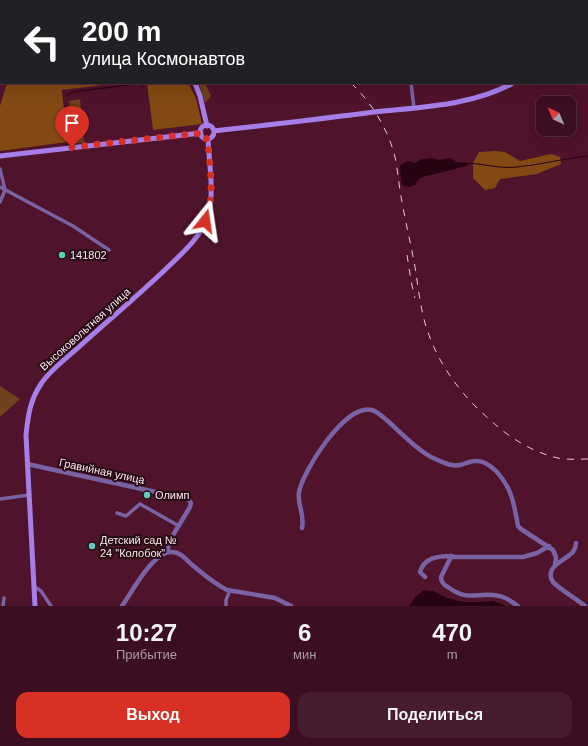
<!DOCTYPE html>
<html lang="ru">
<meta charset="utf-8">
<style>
body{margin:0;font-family:Helvetica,sans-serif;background:#471c2e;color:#f1f3f6;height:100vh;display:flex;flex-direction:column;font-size:15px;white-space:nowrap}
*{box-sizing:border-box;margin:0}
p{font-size:13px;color:#ac9ca5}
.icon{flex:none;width:22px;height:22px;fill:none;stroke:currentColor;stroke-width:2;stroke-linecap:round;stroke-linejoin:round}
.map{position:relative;height:606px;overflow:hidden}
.details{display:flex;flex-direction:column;background:#3c0e21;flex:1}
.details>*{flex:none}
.guide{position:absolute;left:0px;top:0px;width:588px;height:84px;box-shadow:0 4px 16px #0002,0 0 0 1px #552e3f;background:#202124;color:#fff;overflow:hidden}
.needle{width:26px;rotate:316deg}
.tools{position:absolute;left:536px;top:96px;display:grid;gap:8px}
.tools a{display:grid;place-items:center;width:40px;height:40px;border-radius:8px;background:#3c0e21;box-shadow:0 4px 16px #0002,0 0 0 1px #552e3f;font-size:20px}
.pin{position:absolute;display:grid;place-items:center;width:34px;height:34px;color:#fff;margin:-41px -17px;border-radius:50% 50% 50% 0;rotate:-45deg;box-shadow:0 0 4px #0007}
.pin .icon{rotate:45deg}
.me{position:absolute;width:44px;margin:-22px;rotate:15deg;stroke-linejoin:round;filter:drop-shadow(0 0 3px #0008)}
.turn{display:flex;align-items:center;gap:14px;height:84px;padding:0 16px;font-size:18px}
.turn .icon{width:52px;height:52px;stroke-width:2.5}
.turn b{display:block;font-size:28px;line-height:34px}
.eta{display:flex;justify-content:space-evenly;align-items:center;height:68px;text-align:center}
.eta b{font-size:24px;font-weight:700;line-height:28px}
.action{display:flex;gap:8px;margin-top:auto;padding:8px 16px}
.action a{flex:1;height:46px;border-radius:12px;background:#d93025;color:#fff;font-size:16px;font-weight:700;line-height:46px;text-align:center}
.action a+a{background:#471c2e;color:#f1f3f6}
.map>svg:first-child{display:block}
.green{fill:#6e421b}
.forest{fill:#824913}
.water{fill:#270211}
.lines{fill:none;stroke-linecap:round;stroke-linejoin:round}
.stream{stroke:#270211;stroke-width:1}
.minor{stroke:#7963a4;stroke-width:3.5}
.tertiary{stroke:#7963a4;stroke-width:4.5}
.secondary{stroke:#a57ee8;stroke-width:5}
.rail{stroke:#e2cad2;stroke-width:1;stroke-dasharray:7 7;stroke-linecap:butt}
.route{stroke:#d93025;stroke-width:7;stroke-dasharray:0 12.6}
.poi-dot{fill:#5dceb9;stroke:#260b15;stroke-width:1.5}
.labels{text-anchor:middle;stroke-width:4;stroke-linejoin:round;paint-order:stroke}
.poi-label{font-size:11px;fill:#fae9ee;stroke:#260b15;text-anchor:start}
.street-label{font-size:11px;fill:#fae9ee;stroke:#260b15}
</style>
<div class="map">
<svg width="588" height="606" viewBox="0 0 588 606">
<rect width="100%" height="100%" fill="#50132c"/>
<path class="green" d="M199 83H205L211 96 205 103Z
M80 99 84 142 73 144 69 101Z
M0 386 20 399 0 417Z"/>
<path class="forest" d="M7 83H120L62 90 67 142 0 151V106Z
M147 83H188L196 98 202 124 153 130Z
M496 151 505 152 520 161 551 154 560 157 561 164 537 174 500 179 495 188 485 190 473 178V163L479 152Z"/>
<path class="water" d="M432 158 439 160 450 158 457 162 468 163 467 166 422 177 419 179 415 185 409 187 403 186 401 183 400 166 402 164 408 161 415 163 422 159Z
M424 590 433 591 447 598 464 602H479L493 601 506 606H409L416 596Z"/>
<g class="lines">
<path class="stream" d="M67 96 72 92 138 84 143 87
M468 163C485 164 500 169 517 167 541 165 564 158 588 156"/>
<path class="minor" d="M405 0 406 1
M484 0 485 1
M345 1 348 0
M411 83 414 108
M0 169 5 190 0 202
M0 187 73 226 109 250
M0 499 29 495
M117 513 126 516 140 504 179 526
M35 587 41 591 51 606
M3 606 4 598
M226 606V600L230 590"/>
<path class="tertiary" d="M27 464 188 499 191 503 190 507 170 540 167 552
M302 528C305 515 297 504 299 492 303 471 345 403 372 410 378 412 384 418 389 422 402 434 416 449 431 457 440 461 450 467 460 465 465 464 470 461 475 461 483 460 490 465 496 471 512 488 514 504 518 526L521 529 553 550 556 557 555 564
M576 543C576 547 575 549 573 552 566 560 543 567 553 582 557 587 579 601 585 606
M425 577 420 572C424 557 439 556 452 556
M122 606C132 592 154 550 172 552 180 552 185 558 190 563 202 573 213 583 227 590L275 598 291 606
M518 606C512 602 506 597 499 596 478 591 469 603 448 587 444 585 441 582 441 577L451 557H523L537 553 549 546"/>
<path class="secondary" d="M0 17H1
M587 32H588
M195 83 200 96 207 126
M200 132a7 7 0 1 1 14 0a7 7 0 1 1-14 0Z
M214 131C267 125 321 119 374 112 420 107 471 106 513 83
M0 156 201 133
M35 606 26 435C28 416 30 400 41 384 48 372 69 356 80 346 110 319 141 293 170 265 186 250 204 233 209 212 214 191 209 161 208 139"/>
<path class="rail" d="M101 0 105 1
M351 83C372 103 388 129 395 157 398 172 399 187 402 202 406 224 411 245 415 267 418 286 420 305 425 323 436 361 459 393 488 418 507 436 531 452 558 458 567 460 578 459 588 459
M407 255 411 281 415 298"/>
</g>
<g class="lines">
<path class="route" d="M72 147 201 133 203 138 208 139C209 166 216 196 205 221"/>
</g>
<g class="poi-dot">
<circle cx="62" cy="255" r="4"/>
<circle cx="147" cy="495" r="4"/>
<circle cx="92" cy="546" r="4"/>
</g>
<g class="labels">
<g class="poi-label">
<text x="70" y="259">141802</text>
<text x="155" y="499">Олимп</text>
<text x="100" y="544">Детский сад №<tspan x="100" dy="13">24 "Колобок"</tspan></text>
</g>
<g class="street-label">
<text transform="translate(85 329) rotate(-42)" y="4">Высоковольтная улица</text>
<text transform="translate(102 471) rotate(12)" y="4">Гравийная улица</text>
</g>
</g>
</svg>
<div class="tools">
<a><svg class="needle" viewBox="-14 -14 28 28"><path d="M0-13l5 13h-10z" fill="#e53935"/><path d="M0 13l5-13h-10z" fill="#ac9ca5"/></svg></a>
</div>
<div class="pin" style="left:72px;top:147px;background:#d93025"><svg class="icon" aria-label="arrive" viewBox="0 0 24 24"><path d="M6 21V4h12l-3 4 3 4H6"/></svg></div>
<svg class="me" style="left:205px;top:221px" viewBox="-20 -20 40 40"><path d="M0-17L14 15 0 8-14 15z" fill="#d93025" stroke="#fff" stroke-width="4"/></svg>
<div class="guide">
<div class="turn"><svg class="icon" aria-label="left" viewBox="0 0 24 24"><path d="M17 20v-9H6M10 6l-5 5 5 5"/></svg><div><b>200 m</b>улица Космонавтов</div></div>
</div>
</div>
<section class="details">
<div class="eta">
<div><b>10:27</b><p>Прибытие</p></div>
<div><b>6</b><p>мин</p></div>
<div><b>470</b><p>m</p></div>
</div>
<div class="action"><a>Выход</a><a>Поделиться</a></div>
</section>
